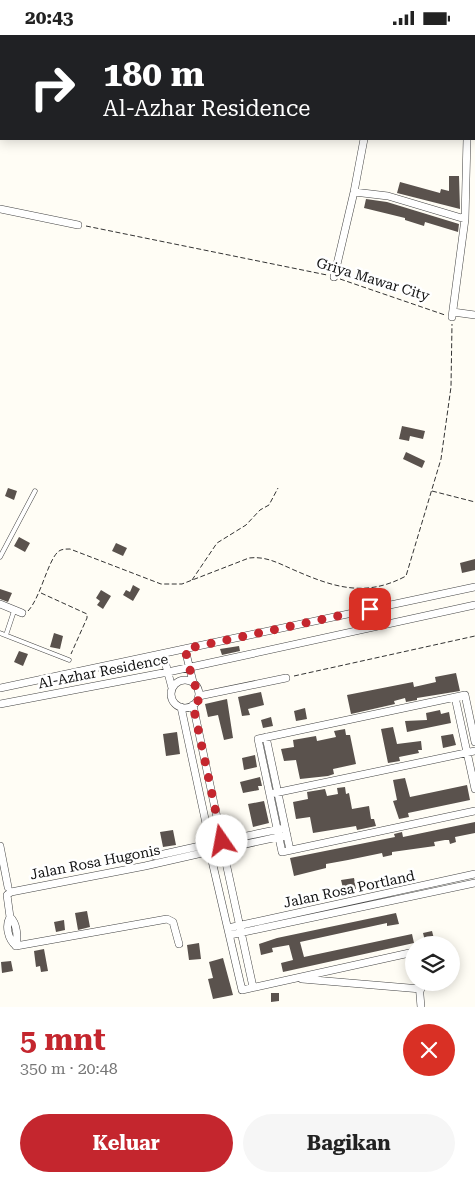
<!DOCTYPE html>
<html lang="id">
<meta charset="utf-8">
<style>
body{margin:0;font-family:"Roboto Serif",serif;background:#f6f6f6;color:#222;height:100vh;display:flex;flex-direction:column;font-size:19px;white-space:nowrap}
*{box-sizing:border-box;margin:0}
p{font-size:16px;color:#767676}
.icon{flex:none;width:28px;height:28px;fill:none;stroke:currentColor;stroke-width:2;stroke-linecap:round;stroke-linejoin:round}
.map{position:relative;height:972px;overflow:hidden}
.side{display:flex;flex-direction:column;background:#fff;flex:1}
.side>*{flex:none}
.guide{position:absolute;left:0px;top:0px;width:475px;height:105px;box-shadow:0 2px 12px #0003;background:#202124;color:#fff;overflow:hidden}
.buttons{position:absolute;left:405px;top:901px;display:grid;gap:10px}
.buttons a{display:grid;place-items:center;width:55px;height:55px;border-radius:50%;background:#fff;box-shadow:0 2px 12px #0003;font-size:25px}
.pin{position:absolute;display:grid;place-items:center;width:42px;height:42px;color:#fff;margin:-21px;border-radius:10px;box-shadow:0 2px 8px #0006}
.me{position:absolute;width:55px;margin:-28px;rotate:348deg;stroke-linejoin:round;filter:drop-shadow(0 0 4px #0008)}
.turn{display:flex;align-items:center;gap:18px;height:105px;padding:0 20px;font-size:22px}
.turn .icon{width:65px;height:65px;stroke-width:2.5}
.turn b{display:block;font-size:35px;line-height:42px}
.round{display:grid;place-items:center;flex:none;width:52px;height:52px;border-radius:26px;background:#f6f6f6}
.headline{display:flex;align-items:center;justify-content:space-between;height:85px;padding:0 20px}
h1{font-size:30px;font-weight:700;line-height:38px;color:#c4262e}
.action{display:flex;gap:10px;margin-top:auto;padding:10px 20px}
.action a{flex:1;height:58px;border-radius:30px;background:#c4262e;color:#fff;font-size:20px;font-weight:700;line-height:58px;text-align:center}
.action a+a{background:#f6f6f6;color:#222}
.status{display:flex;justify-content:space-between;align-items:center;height:35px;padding:0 25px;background:#fff;direction:ltr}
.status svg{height:14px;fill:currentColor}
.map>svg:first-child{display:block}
.building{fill:#5a524d}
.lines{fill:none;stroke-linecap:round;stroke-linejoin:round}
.lane-casing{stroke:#444;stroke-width:5}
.street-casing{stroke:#444;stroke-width:8}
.path{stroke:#333;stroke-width:1;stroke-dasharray:5 2.5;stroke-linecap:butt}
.lane{stroke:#fff;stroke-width:4}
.street{stroke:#fff;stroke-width:7}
.route{stroke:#c4262e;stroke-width:9;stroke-dasharray:0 16.2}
.labels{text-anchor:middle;stroke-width:5;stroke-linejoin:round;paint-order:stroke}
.street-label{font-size:14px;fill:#111;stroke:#fff}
</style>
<div class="status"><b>20:43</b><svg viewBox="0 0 49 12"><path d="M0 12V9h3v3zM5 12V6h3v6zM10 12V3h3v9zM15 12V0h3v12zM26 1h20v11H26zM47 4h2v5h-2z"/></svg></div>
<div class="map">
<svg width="475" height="972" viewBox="0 0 475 972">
<rect width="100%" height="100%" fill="#fffdf5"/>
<path class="building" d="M449 141H459L460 174 397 158 400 147 440 158 441 154 449 156Z
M366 164 387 167 459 189 458 197 425 187 424 191 405 185V183L364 173Z
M402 391 425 396 423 404 410 401 409 406 399 404Z
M406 417 425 426 422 433 403 424Z
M8 453 17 456 14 465 5 461Z
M19 502 30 508 25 517 14 511Z
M116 508 127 513 123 521 112 516Z
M475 524V535L462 538 460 528Z
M133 550 140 554 133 566 123 560 126 555 130 557Z
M0 554 12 558 8 567 0 564Z
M101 555 111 561 103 574 97 570 100 566 96 563Z
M54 598 63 601 60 614 50 612Z
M239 611 240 616 222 620 220 614Z
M19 616 28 619 23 631 14 627Z
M456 638 460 656 417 663V665L406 667 405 663 394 666 395 669 351 679 347 660 413 647 414 652 436 647 435 642Z
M261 657 264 670 248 674 250 680 242 681 238 662Z
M227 664 233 703 224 705 218 680 208 682 205 669Z
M305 673 307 684 296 686 294 676Z
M440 675 441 679 449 677 451 688 407 697 405 686 427 685 426 678Z
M271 682 273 691 263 693 261 685Z
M393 692 397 709 421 706 422 715H418L419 718 399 722 400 726 388 728 381 694Z
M345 694 346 700H350L356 729 333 734 334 739 328 741 300 744 296 725 284 726 281 714 294 712 293 705 316 701 317 706 336 702 334 696Z
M177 697 180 719 166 721 163 699Z
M453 699 456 710 443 713 441 701Z
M255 720 257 732 244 735 242 723Z
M260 742 262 751H258L259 755 243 758 240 747Z
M405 743 410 762 467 750 470 765 408 778 409 782 399 784 393 766 397 765 393 745Z
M345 752 346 759 349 758 352 774 369 771 371 784H374L376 791 357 795 356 791 313 798 310 782 296 784 293 767 308 764 307 757 325 754 327 761 338 759 337 753Z
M264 766 269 788 253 792 248 769Z
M475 787V798L455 802 456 807 450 809 449 805H445L434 807 435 811 392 817V820L383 822 382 818 348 825 326 829V833L294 841 290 823 395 802 394 799 402 797 403 802Z
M173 795 176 810 163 812 160 797Z
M354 843 356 854 348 855V852L343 853 341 845Z
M87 876 90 892 78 895 75 878Z
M396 878 399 889 387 891V888L300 907 304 922 412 899 414 908 283 937 281 928 293 925 289 910 272 913 273 917 261 920 259 909 277 903Z
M64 885 65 895 56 897 54 887Z
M432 896 434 904 425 906 423 898Z
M199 908 201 924 189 925 187 910Z
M44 914 48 936 41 937 40 931 36 932 34 916Z
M223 923 233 960 213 964 208 944 213 943 209 927Z
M11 926 13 936 2 938 1 927Z
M271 958H279V966L271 967Z"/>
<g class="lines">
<defs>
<path id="lane" d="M0 522 35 456
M0 598 69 625
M6 600 14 576"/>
<path id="street" d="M59 0 61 1
M256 0V1
M299 0V1
M410 0V1
M465 0V1
M356 1 359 0
M447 1 449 0
M0 27 1 28
M0 42 1 37
M474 100H475
M354 157 388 161 465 184
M0 174 78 190
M334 242 354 157 364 104
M453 277 475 280
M452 282 465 184 467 104
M0 569 22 578
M185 614 193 647
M163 619 172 653
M171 659a14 14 0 1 1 28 0a14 14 0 1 1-28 0Z
M0 653 475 552
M199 661 286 643
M455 662 475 754
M0 669 168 637 475 570
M193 670 222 806 285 793
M181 672 210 807
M266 702 290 815
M475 707 465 660 258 704 282 817 475 776
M270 759 475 716
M0 811 8 852
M211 817H220L223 810 220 804 211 805 209 813 242 955 414 917
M155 821 209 809
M10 882C17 888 18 902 16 911
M228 893 475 839
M230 900 475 848
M179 909 173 887 167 884 16 911C8 904 5 891 10 882L7 860 11 857 145 831 211 816
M302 944 421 954
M419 948 421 972
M253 952 223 814 287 800"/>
</defs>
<use href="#lane" class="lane-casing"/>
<use href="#street" class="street-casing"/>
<path class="path" d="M86 191 327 240
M340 244 445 280
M432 456 475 467
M192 545 217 508 246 490 260 475 269 470 278 453
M41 558 87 579V583L71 619
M28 576C41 562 48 524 59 516 62 514 66 514 70 514L161 549H182L249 523C266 521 278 528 294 535 333 552 365 563 406 541L441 424 451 352 452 289
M294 641 475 601"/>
<use href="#lane" class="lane"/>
<use href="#street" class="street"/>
</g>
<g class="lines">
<path class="route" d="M222 806 193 670 198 666 199 657 193 647 185 614 370 574"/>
</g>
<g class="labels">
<g class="street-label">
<text transform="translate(373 244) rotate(17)" y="5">Griya Mawar City</text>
<text transform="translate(103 636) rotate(-11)" y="5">Al-Azhar Residence</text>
<text transform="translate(95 827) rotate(-11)" y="5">Jalan Rosa Hugonis</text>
<text transform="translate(349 854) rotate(-12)" y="5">Jalan Rosa Portland</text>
</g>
</g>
</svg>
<div class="buttons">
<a><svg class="icon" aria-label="layers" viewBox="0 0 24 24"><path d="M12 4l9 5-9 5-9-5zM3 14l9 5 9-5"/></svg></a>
</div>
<div class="pin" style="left:370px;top:574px;background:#d93025"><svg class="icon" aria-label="arrive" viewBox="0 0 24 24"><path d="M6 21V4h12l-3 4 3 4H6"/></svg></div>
<svg class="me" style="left:222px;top:806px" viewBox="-20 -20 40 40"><circle r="19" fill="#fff"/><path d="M0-13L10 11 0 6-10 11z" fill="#c4262e"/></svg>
<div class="guide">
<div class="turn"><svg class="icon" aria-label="right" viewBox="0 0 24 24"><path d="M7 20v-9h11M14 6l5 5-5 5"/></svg><div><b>180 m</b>Al-Azhar Residence</div></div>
</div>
</div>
<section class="side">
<div class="headline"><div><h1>5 mnt</h1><p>350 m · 20:48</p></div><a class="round" style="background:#d93025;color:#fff"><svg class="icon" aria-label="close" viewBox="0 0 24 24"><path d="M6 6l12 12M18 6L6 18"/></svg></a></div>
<div class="action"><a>Keluar</a><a>Bagikan</a></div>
</section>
